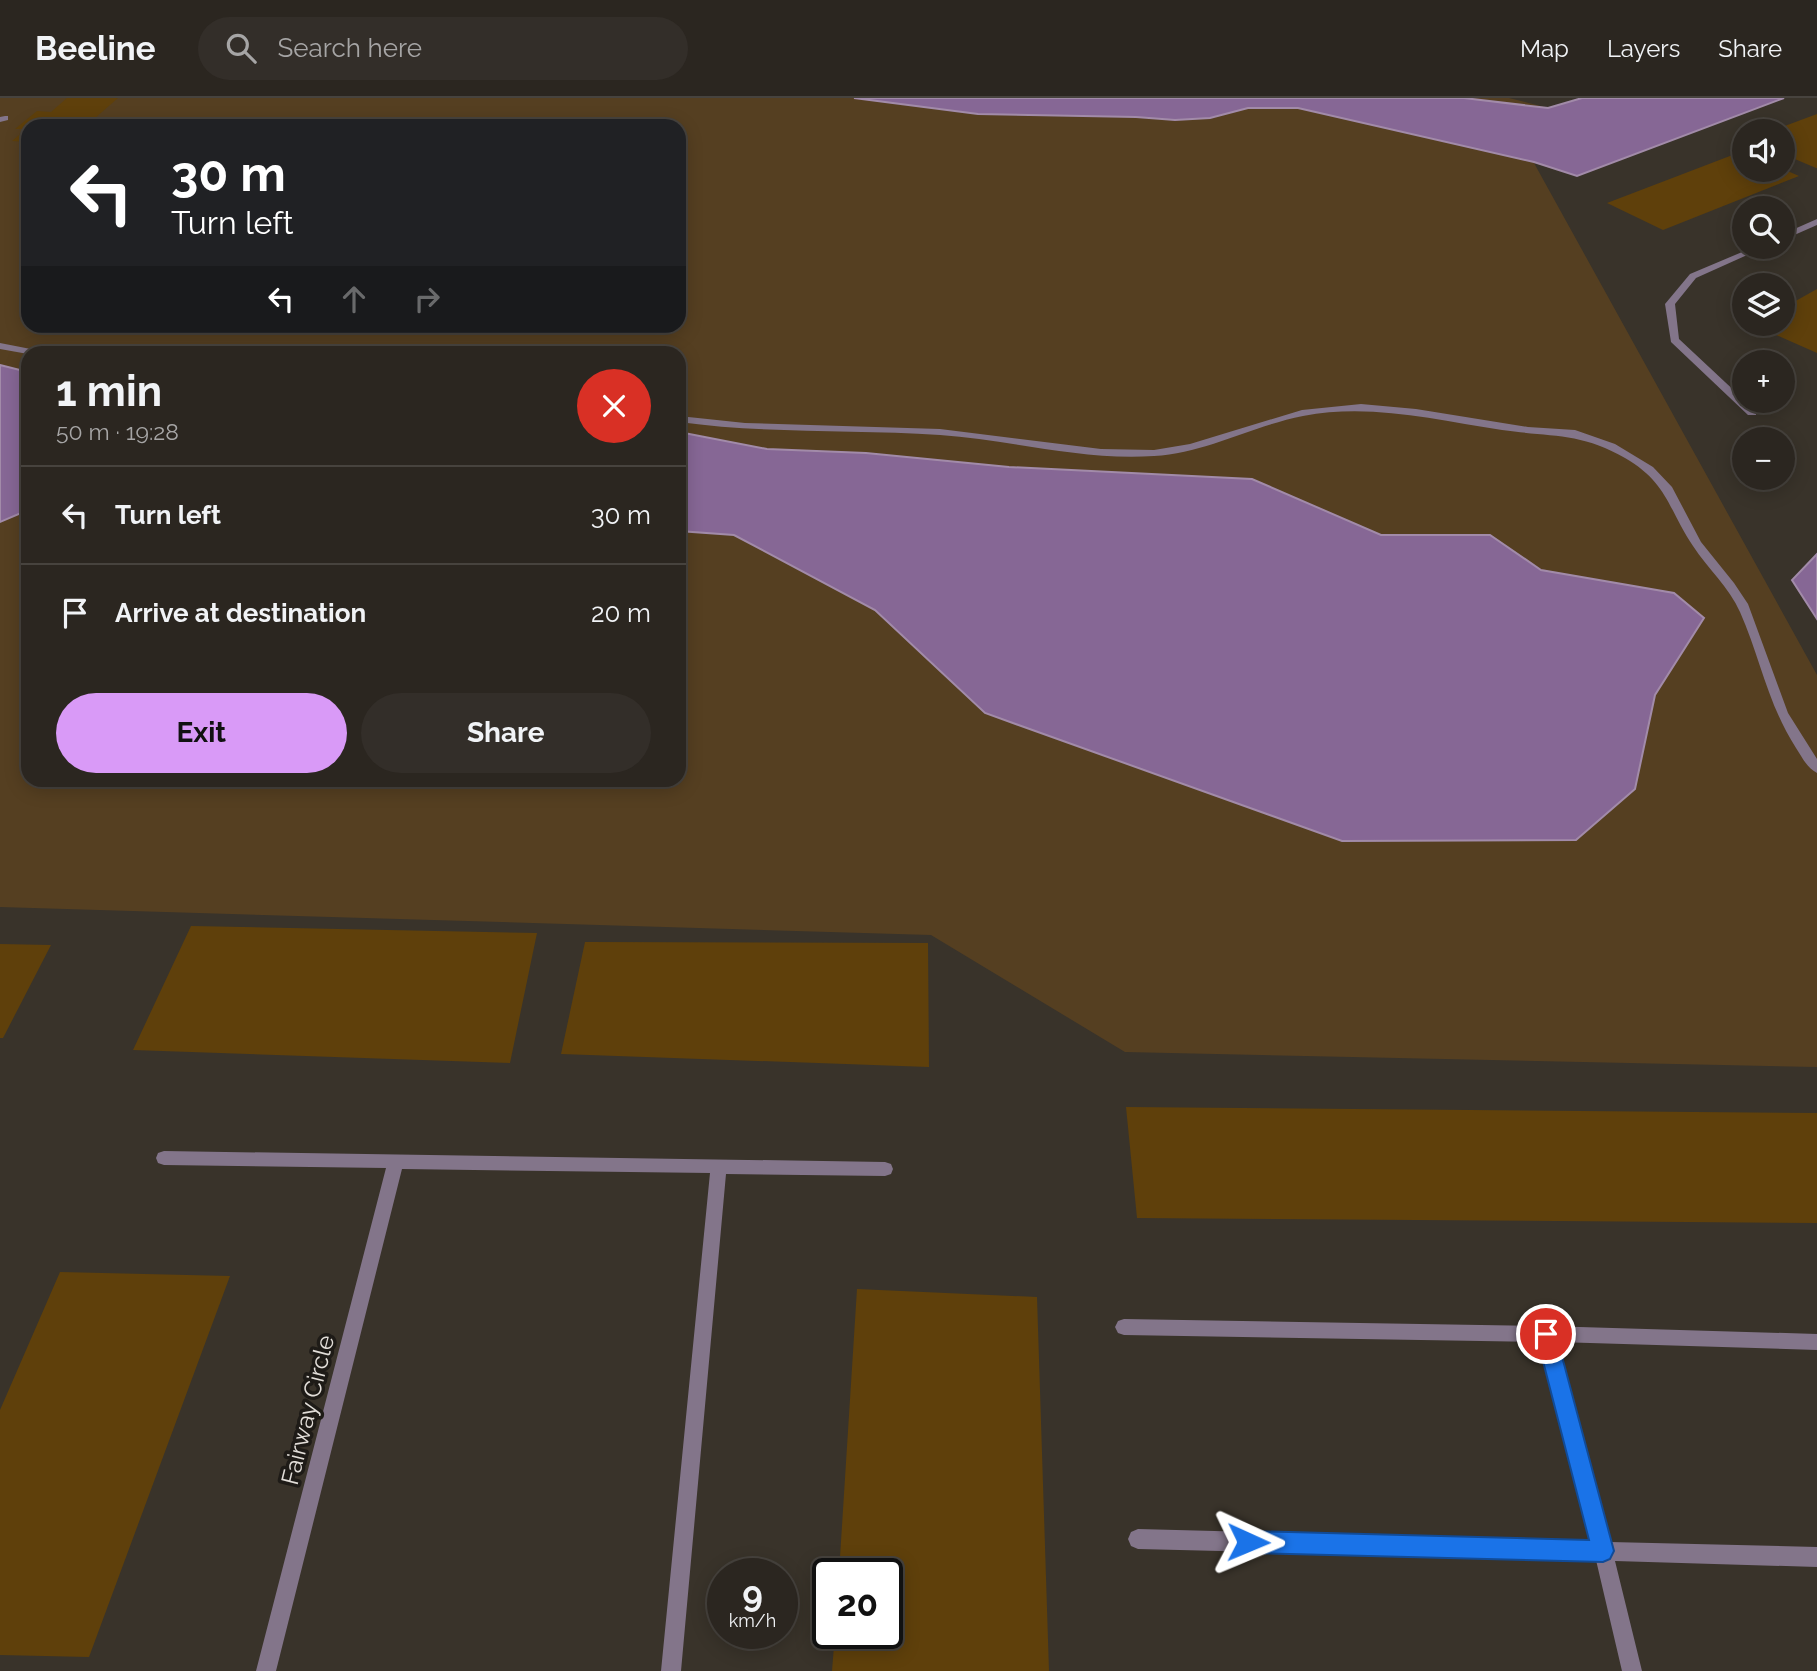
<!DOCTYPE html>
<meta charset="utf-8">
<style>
body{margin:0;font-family:Raleway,sans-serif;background:#332e29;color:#f1f3f6;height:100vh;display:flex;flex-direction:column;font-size:26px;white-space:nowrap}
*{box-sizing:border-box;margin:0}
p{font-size:23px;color:#a6a5a5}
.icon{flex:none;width:38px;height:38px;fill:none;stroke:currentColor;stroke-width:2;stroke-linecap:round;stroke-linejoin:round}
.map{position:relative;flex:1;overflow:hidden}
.sheet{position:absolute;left:21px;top:248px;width:665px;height:441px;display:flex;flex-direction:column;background:#2b2620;border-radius:21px;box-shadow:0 4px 18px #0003,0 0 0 2px #47433e}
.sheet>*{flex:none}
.banner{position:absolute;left:21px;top:21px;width:665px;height:214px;border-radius:21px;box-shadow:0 4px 18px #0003,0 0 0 2px #47433e;background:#202124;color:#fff;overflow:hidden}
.fabs{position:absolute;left:1732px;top:21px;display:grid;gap:14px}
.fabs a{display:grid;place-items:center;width:63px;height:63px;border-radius:50%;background:#2b2620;box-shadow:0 4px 18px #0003,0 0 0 2px #47433e;font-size:35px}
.speed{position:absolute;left:707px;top:1460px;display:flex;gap:14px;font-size:35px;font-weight:700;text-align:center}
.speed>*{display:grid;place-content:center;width:91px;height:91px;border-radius:50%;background:#2b2620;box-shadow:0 4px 18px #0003,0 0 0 2px #47433e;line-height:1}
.speed small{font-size:18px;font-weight:400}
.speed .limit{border:4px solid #111;border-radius:10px;background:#fff;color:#111}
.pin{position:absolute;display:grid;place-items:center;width:60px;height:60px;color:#fff;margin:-30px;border:4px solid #fff;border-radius:50%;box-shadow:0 2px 7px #0007}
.me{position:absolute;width:77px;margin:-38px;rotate:91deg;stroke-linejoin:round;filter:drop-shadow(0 0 5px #0008)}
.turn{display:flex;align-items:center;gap:24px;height:147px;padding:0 35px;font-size:32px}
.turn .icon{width:91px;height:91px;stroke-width:2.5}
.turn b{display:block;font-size:49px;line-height:60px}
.lanes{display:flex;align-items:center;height:66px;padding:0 35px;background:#0003;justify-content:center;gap:35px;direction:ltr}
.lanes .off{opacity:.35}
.round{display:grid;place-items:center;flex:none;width:74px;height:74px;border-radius:37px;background:#332e29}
.headline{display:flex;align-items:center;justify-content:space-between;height:119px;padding:0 35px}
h1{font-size:42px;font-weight:700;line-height:52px}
.primary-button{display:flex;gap:14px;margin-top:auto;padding:14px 35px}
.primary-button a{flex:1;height:80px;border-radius:42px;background:#d99af7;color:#111;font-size:28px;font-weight:700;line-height:80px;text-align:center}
.primary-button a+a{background:#332e29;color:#f1f3f6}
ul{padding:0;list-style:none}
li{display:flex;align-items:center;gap:21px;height:98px;padding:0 35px;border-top:2px solid #47433e}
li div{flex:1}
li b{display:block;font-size:26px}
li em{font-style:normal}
header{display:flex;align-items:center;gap:42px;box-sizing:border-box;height:98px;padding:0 35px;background:#2b2620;border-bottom:2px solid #47433e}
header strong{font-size:33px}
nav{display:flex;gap:38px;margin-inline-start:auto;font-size:24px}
.search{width:490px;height:63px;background:#332e29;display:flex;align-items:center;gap:18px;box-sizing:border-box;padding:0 24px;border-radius:38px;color:#a6a5a5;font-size:26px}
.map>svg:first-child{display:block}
.green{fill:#553f21;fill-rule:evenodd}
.water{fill:#866795;stroke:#a28ba9;stroke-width:2}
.building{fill:#5f400b}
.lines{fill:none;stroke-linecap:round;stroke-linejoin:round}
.service{fill:#83758a;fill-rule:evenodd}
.minor{fill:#83758a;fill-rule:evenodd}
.route{fill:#1a73e8;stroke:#114b97;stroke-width:2}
.labels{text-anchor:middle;stroke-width:7;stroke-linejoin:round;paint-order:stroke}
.near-street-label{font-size:24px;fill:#e2ded9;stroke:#1e1b17}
</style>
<header>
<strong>Beeline</strong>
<div class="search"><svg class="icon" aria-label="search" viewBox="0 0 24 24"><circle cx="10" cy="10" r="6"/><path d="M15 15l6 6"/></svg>Search here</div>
<nav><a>Map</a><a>Layers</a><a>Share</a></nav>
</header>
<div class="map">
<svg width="1817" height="1573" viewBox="0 0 1817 1573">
<rect width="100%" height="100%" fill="#39332a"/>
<path class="green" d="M0 0H1509L1548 10 1582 0H1784L1577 78 1534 65 1817 577V969L1125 954 931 837 0 809ZM28 28H679V228H28ZM28 256H679V682H28Z"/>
<path class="water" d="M854 0H1464L1548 10 1582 0H1784L1577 78 1534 64 1298 10H1248L1210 20 1175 22 1136 19 978 16Z
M0 267 28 274V412L0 424Z
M679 334 767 351 866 355 1009 369 1252 381 1381 437H1490L1541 472 1674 495 1704 520 1655 597 1635 691 1576 742 1342 743 985 615 875 512 734 437 679 433Z
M1817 456V521L1792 482Z"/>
<path class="building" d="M67 0H118L86 28H28V44L12 43 26 31H15L37 13 51 14Z
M1817 16V70H1816L1783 56V33H1771Z
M1743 53 1745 72 1783 71 1799 78 1663 132 1607 105Z
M1817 191V255L1751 226H1783V210Z
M191 828 537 835 510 965 133 952Z
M585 844 928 845 929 969 561 956Z
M0 846 51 847 3 940H0Z
M1126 1009 1817 1015V1125L1137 1120Z
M60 1174 230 1178 89 1559 0 1557V1312Z
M857 1191 1037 1199 1049 1573H832L835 1535H887V1475H839Z"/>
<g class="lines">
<path class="service" d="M5 18H8V22L0 24V19Z
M0 245 41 253 46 256H28L0 251Z
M1361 306 1416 311 1528 329 1575 332 1615 346 1653 369 1672 389 1701 444 1734 485 1748 506 1788 615 1817 661V675C1807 670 1802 659 1796 650 1768 607 1760 559 1740 514 1729 489 1708 471 1693 448 1668 411 1668 385 1625 360 1581 334 1550 339 1502 332 1435 322 1371 305 1303 318 1252 328 1206 355 1154 358 1082 363 1011 342 940 337 853 331 766 336 679 324V318L745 325 940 331 1101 351 1154 352 1190 346 1302 312Z
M1124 1221 1546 1228 1817 1236V1252L1557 1244 1610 1444 1817 1449V1469L1615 1463 1642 1573H1622L1596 1462 1138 1451 1131 1448 1128 1441 1131 1434 1138 1431 1591 1443 1539 1244 1124 1237 1118 1235 1115 1229 1118 1223Z"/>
<path class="minor" d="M1817 121V127L1783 142V136Z
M1754 149H1765L1696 180 1675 206 1679 241 1756 313V317H1748L1671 244 1665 206 1690 176Z
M164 1053 885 1064 891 1066 893 1071 891 1076 885 1078 726 1076 681 1573H661L710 1075 402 1071 276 1573H256L386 1070 164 1067 158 1065 156 1060 158 1055Z"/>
</g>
<path class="route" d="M1546 1227 1553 1229 1556 1236 1614 1453 1610 1461 1603 1464 1248 1455 1240 1452 1237 1444 1240 1436 1248 1433 1589 1442 1536 1236 1539 1229Z"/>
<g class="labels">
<g class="near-street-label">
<text transform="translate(308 1312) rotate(-76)" y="8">Fairway Circle</text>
</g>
</g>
</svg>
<div class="fabs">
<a><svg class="icon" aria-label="sound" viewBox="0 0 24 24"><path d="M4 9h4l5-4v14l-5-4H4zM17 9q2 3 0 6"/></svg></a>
<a><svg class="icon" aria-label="search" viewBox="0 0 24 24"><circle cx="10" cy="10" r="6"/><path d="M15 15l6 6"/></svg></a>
<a><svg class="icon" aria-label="layers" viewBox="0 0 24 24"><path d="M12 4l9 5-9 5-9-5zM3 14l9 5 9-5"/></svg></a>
<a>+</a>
<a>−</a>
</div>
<div class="speed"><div>9<small>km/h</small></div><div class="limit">20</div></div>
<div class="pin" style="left:1546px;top:1236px;background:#d93025"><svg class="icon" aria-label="arrive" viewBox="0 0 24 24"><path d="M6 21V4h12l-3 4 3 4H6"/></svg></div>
<svg class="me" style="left:1248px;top:1444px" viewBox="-20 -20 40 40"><path d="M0-17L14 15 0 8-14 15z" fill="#1a73e8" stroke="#fff" stroke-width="4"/></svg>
<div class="banner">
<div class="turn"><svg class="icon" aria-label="left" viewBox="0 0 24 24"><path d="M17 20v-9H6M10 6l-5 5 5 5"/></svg><div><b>30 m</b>Turn left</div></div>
<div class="lanes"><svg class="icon" aria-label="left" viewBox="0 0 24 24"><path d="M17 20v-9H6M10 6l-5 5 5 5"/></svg><svg class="icon off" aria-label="ahead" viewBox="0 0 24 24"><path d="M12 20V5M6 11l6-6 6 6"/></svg><svg class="icon off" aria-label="right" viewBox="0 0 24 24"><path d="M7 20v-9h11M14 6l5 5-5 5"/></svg></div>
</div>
<section class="sheet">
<div class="headline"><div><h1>1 min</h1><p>50 m · 19:28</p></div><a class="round" style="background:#d93025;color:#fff"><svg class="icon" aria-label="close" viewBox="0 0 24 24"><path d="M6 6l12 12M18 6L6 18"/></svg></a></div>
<ul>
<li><svg class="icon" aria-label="left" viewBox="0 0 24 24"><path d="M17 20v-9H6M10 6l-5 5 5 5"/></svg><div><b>Turn left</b></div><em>30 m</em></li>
<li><svg class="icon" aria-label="arrive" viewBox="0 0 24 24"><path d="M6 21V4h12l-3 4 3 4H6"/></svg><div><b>Arrive at destination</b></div><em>20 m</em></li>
</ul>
<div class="primary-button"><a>Exit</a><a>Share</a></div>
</section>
</div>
